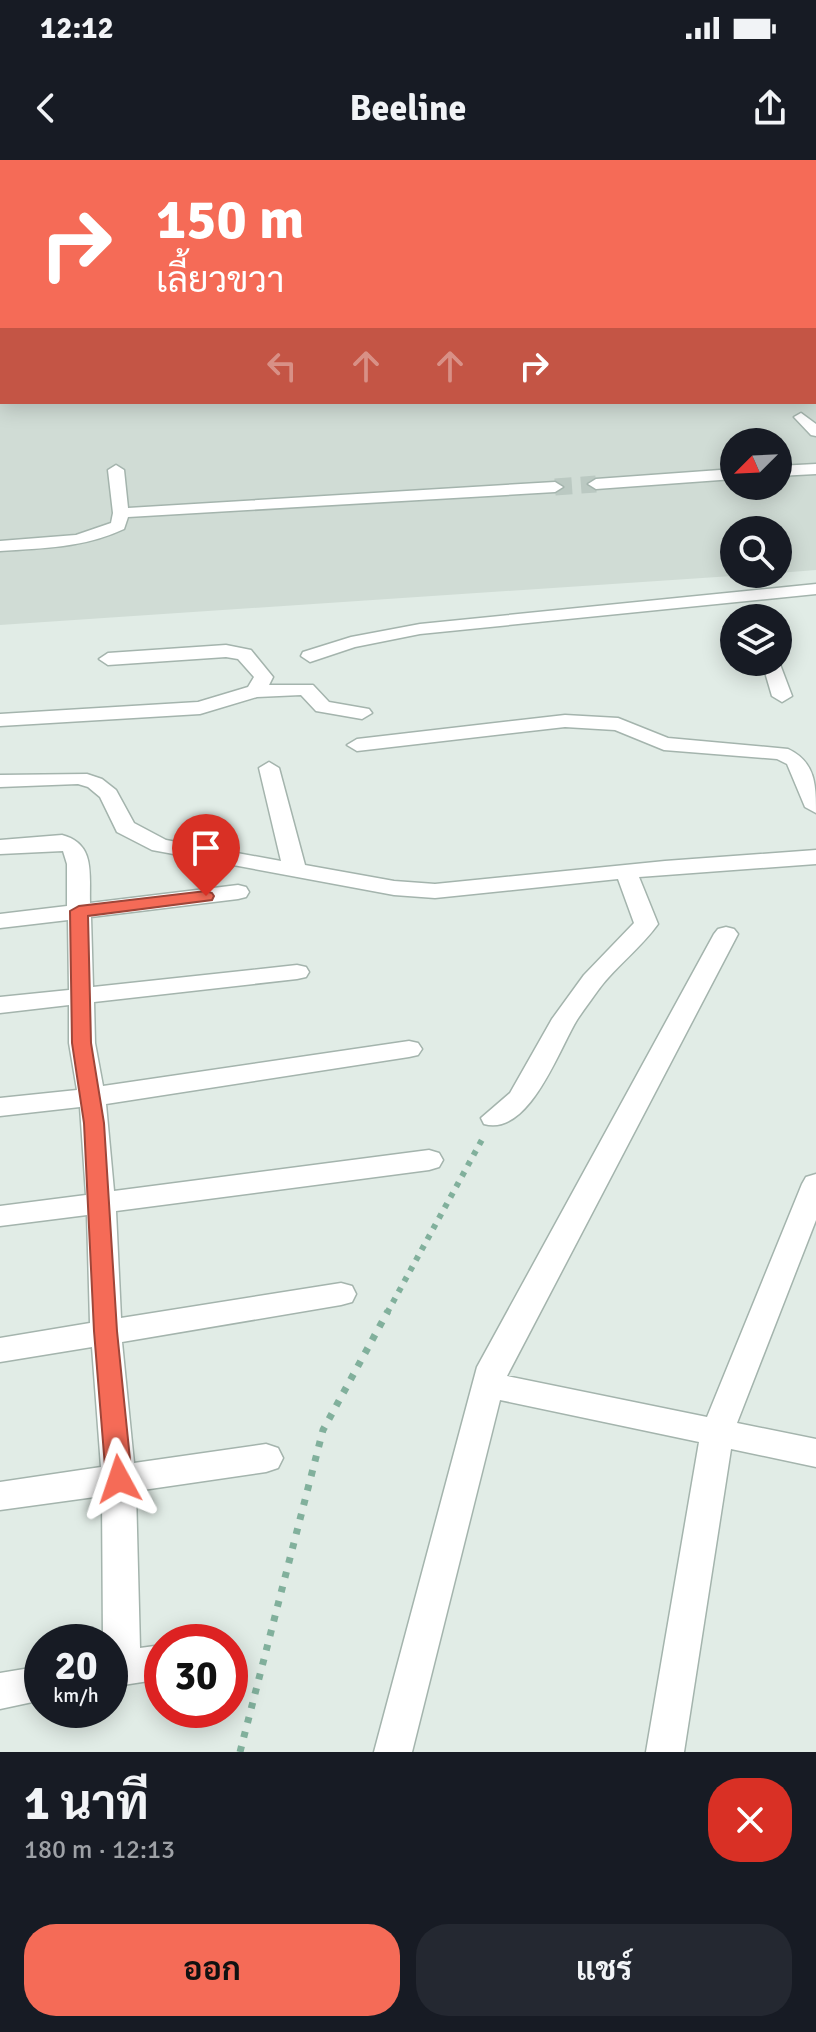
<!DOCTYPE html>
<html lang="th">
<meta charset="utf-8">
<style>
body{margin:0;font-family:Signika,Sarabun,sans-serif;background:#242831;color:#f1f3f6;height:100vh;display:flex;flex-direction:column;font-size:30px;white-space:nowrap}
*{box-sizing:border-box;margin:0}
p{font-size:26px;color:#9ea1a6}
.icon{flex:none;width:44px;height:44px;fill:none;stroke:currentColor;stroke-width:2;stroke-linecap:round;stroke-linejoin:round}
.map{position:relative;height:1592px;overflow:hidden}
.drawer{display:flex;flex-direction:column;background:#171b24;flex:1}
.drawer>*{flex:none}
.guide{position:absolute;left:0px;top:0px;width:816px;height:244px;box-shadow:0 4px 20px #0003;background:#f56b57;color:#fff;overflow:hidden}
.needle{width:52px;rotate:246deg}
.controls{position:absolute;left:720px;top:268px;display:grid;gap:16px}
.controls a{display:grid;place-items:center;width:72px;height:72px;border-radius:50%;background:#171b24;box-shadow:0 4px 20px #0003;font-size:40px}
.speed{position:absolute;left:24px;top:1464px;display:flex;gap:16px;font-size:40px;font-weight:700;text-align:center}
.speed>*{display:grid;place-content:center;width:104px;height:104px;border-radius:50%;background:#171b24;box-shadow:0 4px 20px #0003;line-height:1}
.speed small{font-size:20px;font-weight:400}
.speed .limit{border:12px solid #d22;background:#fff;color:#111}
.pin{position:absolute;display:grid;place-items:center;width:68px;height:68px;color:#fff;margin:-82px -34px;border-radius:50% 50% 50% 0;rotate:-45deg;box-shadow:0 0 8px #0007}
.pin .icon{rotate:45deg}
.me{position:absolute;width:88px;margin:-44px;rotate:355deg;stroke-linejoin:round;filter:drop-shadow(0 0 6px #0008)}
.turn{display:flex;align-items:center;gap:28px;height:168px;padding:0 24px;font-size:36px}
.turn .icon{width:104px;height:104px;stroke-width:2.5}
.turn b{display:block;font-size:56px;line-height:68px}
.lanes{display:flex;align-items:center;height:76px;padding:0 24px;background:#0003;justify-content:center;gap:40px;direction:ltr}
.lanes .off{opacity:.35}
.round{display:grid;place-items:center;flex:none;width:84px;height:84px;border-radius:32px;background:#242831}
.headline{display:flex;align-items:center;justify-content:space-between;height:136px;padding:0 24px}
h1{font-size:48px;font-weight:700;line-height:60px}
.action{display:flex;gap:16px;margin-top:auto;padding:16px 24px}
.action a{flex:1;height:92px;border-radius:32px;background:#f56b57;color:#111;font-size:32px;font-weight:700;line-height:92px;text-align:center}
.action a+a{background:#242831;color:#f1f3f6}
.status{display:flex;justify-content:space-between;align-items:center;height:56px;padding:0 40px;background:#171b24;direction:ltr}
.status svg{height:22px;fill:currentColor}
header{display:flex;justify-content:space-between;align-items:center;height:104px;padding:0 24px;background:#171b24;font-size:36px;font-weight:700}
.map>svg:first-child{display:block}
.built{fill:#d0dcd5;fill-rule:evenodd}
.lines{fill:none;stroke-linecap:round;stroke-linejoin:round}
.minor-tunnel{stroke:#bbc9c2;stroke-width:17;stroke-dasharray:17 9;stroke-linecap:butt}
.minor-casing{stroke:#a4b4ad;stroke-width:3}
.path-far1{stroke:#81b09c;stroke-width:6;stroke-dasharray:5 7;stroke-linecap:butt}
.path{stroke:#81b09c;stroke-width:7;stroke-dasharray:6 9;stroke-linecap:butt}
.minor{fill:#fff;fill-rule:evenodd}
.route{fill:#f56b57;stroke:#9f4639;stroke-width:2}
</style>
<div class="status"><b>12:12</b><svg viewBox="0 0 49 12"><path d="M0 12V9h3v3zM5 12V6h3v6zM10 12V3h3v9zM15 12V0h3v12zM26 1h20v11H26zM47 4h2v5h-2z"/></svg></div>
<header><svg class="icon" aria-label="back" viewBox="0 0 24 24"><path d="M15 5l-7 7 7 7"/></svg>Beeline<svg class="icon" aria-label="share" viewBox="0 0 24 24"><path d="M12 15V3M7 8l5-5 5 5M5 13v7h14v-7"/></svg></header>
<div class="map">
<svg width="816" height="1592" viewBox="0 0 816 1592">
<rect width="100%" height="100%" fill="#e1ece6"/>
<path class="built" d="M0 0H816L814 103V2H2V242H814L816 180V410L778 413V370H734V414H762L0 465ZM734 282H778V326H734Z"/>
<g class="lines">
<path class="minor-tunnel" d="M555 327 596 324"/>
<defs>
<path id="minor" d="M814 7H816V13H814Z
M0 47H2V53H0Z
M814 47H816V53H814Z
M0 82H2V88H0Z
M814 121H816V129H814Z
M2 156V164L0 165V157Z
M814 201H816V209H814Z
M801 253 816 264V276L811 275 794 257Z
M816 304V314L778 316V306Z
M116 305 124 310 128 348 555 322 563 327 555 332 128 357 124 369C84 388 43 388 0 391V381L76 375 111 363 113 353 108 310Z
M734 309V319L596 329 588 324 596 319Z
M816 424V434L420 474 355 487 310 502 301 496 303 492 351 477 420 464Z
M226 485 251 490 273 517 269 525H313L329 542 369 549 372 553 362 559 316 551 301 535 257 537 200 554 0 566V554L198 542 248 527 254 517 238 499 226 497 108 505 99 499 108 493Z
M778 499 792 536 782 542 772 536 762 502H778Z
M565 555 618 558 668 578 788 589C816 602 816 626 816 653L805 647 787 604 777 599 664 590 615 570 565 567 357 591 347 585 357 579Z
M269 602 279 608 305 705 394 721 435 724 665 701 816 690V704L639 717 658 764C641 788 616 806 599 829 592 839 584 849 577 860 559 889 529 977 484 964L481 958 510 933 552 859 584 815 634 763 618 719 435 738 394 735 152 690 117 672 100 637 88 627 78 624 0 627V615L87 614 102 619 116 630 134 663 166 680 281 701 259 608Z
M62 675C96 684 89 714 90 743L238 725 246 727 249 732 246 737 238 739 91 757 93 827 297 805 306 807 309 812 306 817 297 819 94 842 95 883 103 926 409 881 418 883 422 889 418 895 409 897 106 944 114 1031 429 990 439 993 443 1000 439 1007 429 1010 116 1051 121 1158 341 1123 352 1126 356 1134 352 1142 341 1145 122 1182 134 1303 266 1284 278 1288 283 1298 278 1308 266 1312 136 1331 140 1488 162 1485V1519L110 1527V1482H103L102 1336 0 1350V1322L101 1307 92 1187 0 1202V1178L90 1163 87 1055 0 1066V1046L86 1035 80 947 0 956V938L77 930 69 883V845L0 853V837L69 830 68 760 0 768V754L67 746V704L63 691 0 694V680Z
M726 767 734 769 738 774 507 1216 707 1257 802 1024 806 1017 816 1014V1060L737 1263 816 1279V1307L731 1289 684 1592H646L699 1282 500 1240 412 1592H374L477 1207 714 774 718 769Z
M42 1506V1540L0 1549V1513Z"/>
</defs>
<use href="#minor" class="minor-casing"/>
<path class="path-far1" d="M387 1153 484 976"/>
<path class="path" d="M240 1592 323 1270 388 1151"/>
<use href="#minor" class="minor"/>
</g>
<path class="route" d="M206 731 212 733 214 736 212 740 88 756 91 883 104 963 117 1171 132 1319 128 1326 119 1329 110 1326 106 1319 94 1171 84 963 72 883 70 751 79 746Z"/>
</svg>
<div class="controls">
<a><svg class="needle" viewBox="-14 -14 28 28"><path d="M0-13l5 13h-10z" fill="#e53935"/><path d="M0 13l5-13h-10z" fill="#9ea1a6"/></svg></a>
<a><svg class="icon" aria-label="search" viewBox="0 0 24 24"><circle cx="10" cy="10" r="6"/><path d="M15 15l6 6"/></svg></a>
<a><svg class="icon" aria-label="layers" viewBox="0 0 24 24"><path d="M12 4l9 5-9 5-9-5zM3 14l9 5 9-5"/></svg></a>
</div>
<div class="speed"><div>20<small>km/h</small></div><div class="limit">30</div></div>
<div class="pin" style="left:206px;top:736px;background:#d93025"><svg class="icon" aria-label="arrive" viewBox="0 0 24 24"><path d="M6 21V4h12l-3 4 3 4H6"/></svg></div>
<svg class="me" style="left:119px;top:1319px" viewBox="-20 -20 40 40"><path d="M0-17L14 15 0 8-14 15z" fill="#f56b57" stroke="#fff" stroke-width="4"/></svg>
<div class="guide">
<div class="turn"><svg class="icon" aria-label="right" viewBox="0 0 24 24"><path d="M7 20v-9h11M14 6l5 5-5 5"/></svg><div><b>150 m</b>เลี้ยวขวา</div></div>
<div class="lanes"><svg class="icon off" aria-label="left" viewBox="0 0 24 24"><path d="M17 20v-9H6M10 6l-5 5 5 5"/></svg><svg class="icon off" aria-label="ahead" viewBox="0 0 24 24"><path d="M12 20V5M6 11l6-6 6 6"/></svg><svg class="icon off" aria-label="ahead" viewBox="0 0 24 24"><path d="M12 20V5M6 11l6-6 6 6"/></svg><svg class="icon" aria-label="right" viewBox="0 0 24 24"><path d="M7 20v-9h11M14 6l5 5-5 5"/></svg></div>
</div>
</div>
<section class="drawer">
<div class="headline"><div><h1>1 นาที</h1><p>180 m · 12:13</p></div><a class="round" style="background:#d93025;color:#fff"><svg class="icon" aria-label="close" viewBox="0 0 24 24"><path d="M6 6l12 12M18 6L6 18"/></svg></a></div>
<div class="action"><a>ออก</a><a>แชร์</a></div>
</section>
